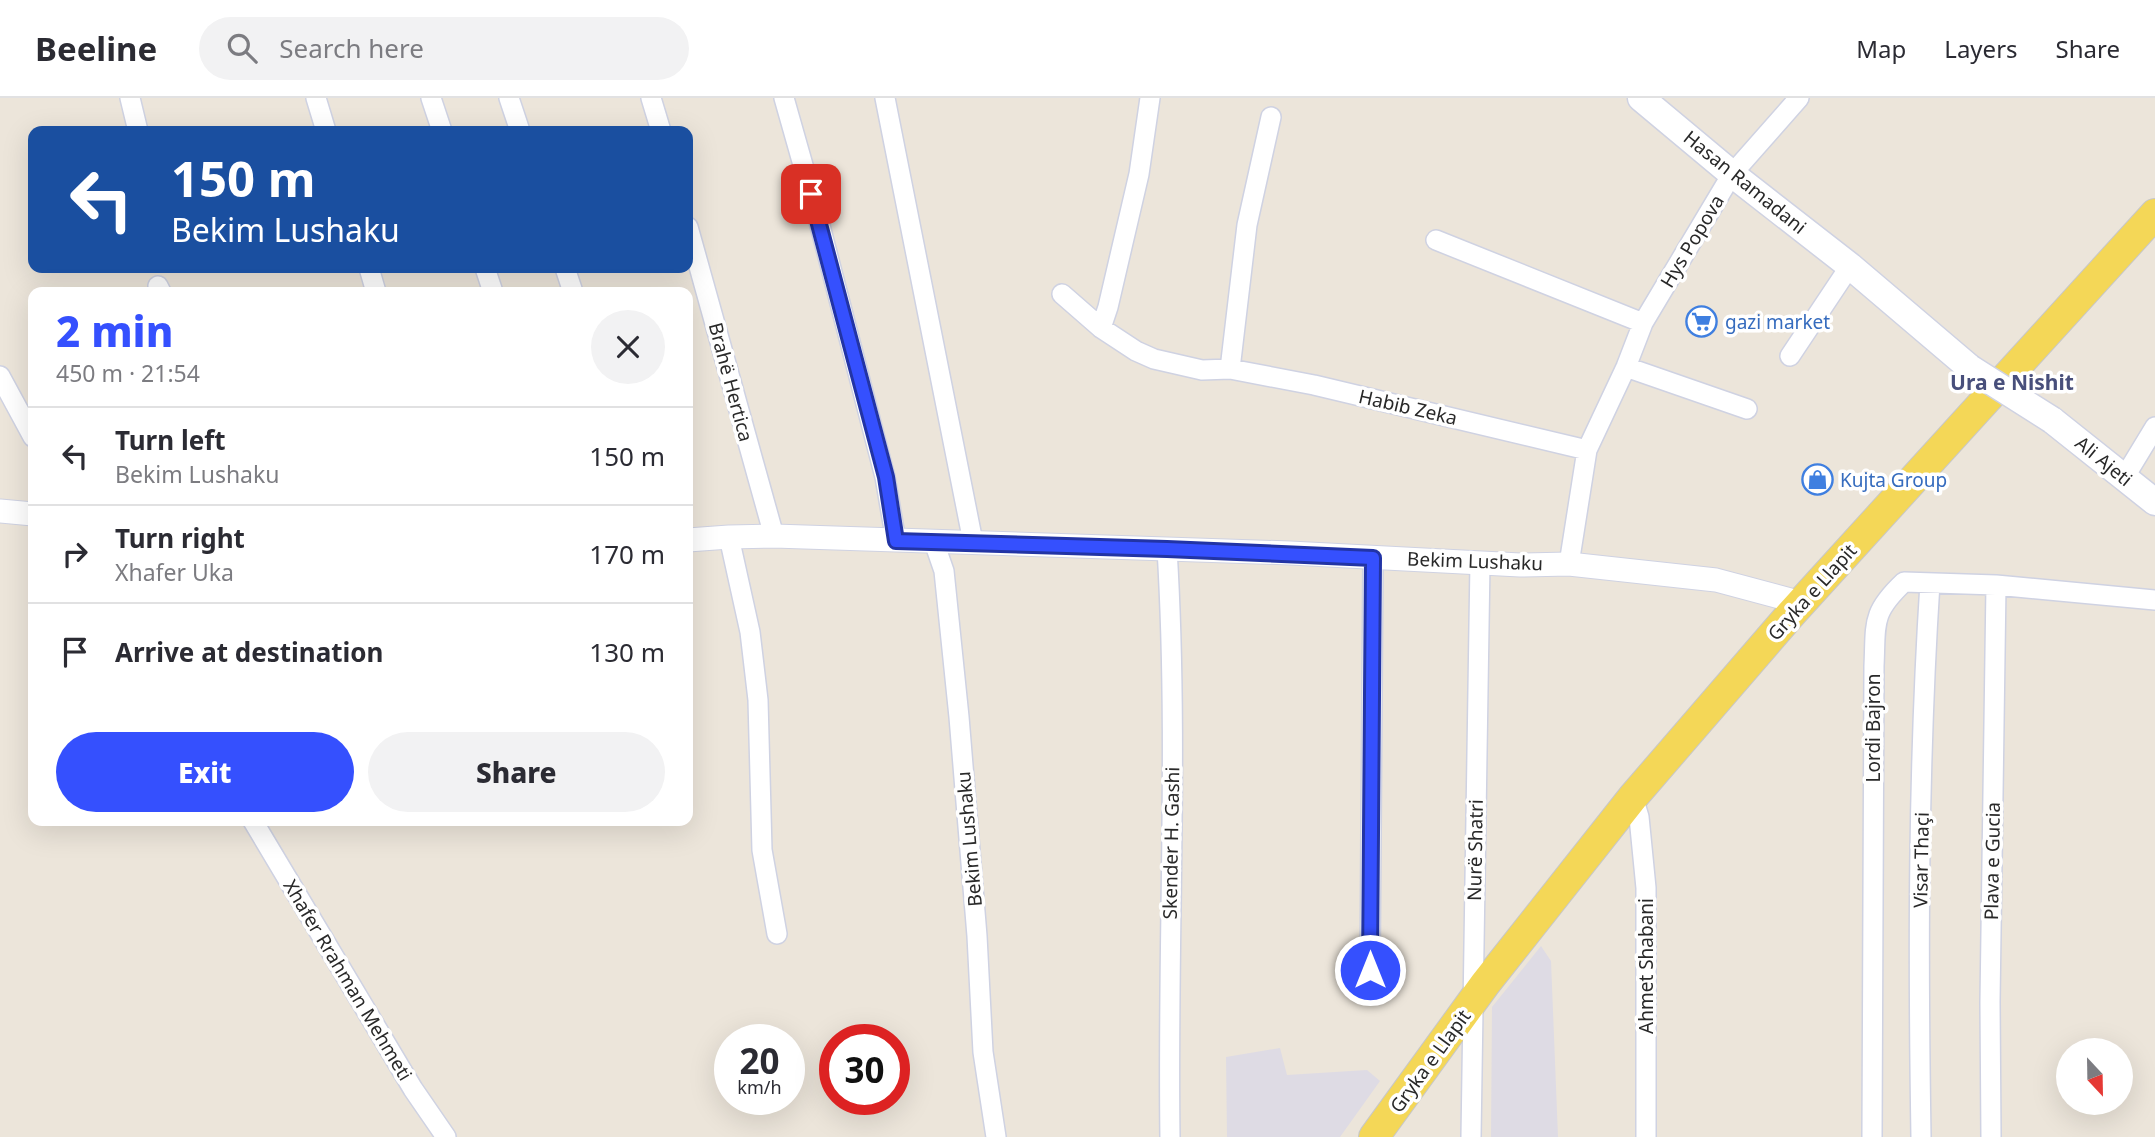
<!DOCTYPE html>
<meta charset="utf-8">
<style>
body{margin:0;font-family:"Noto Sans",sans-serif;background:#f2f2f3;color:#2b2b33;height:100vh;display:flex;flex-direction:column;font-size:26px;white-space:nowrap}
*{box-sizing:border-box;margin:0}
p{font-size:23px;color:#7c7c81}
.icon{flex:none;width:38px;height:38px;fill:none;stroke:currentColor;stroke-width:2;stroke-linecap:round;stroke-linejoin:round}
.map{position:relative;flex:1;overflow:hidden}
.side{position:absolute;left:28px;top:189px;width:665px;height:539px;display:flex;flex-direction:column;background:#fff;border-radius:14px;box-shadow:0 7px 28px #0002}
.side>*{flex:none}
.hud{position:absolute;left:28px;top:28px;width:665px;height:147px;border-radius:14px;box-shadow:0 7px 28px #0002;background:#1a4fa0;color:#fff;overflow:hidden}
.needle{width:46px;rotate:158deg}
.buttons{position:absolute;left:2056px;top:940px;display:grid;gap:14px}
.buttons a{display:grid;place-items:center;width:77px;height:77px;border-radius:50%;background:#fff;box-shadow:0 7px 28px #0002;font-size:35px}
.speed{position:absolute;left:714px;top:926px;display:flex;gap:14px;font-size:35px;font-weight:700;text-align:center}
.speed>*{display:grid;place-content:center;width:91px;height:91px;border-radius:50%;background:#fff;box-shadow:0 7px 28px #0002;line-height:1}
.speed small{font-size:18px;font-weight:400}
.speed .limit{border:10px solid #d22;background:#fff;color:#111}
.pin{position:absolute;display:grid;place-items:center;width:60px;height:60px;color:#fff;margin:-30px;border-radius:14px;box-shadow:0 4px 10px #0006}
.me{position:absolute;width:77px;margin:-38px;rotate:0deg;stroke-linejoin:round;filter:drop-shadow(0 0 5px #0008)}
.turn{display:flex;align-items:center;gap:24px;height:147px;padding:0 28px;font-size:32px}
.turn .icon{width:91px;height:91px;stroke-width:2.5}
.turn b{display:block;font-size:49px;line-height:60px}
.round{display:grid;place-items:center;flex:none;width:74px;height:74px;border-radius:37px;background:#f2f2f3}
.overview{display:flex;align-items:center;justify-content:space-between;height:119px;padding:0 28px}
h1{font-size:42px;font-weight:800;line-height:52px;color:#3550fe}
.cta{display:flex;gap:14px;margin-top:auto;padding:14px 28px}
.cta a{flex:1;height:80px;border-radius:42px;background:#3550fe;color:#fff;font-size:28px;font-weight:800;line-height:80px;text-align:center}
.cta a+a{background:#f2f2f3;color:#2b2b33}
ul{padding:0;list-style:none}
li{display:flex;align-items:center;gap:21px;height:98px;padding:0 28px;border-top:2px solid #e1e1e2}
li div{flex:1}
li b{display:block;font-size:26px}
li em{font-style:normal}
header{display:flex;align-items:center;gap:42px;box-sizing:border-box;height:98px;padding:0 35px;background:#fff;border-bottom:2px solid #e1e1e2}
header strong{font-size:33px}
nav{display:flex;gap:38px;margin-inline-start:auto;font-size:24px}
.search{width:490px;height:63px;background:#f2f2f3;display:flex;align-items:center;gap:18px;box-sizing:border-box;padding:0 24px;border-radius:38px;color:#7c7c81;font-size:26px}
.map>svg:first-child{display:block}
.industrial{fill:#dedbe4}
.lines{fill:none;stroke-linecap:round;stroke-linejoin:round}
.minor-casing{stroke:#cfd2e2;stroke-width:22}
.tertiary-casing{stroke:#cfd2e2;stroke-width:25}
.secondary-casing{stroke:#cfd2e2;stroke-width:29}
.primary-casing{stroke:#c7c7c7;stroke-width:32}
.minor{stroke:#fff;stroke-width:19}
.tertiary{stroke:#fff;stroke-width:23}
.secondary{stroke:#fff;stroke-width:26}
.primary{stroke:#f4d757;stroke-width:30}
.secondary-bridge-casing{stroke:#cfd2e2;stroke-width:29;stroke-linecap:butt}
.secondary-bridge{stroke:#fff;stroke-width:26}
.route-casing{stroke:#2234a5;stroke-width:18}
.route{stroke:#3550fe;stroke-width:12}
.labels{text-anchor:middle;stroke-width:7;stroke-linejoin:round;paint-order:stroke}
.street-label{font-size:19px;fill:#292929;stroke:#fff}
.shop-label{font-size:19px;fill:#366cbe;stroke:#fff;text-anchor:start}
.neighbourhood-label{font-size:21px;font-weight:bold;fill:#484f7b;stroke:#fff}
</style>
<header>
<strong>Beeline</strong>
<div class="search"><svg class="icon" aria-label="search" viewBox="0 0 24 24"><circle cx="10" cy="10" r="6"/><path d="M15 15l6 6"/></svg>Search here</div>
<nav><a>Map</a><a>Layers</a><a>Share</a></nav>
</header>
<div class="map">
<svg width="2155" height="1039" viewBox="0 0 2155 1039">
<rect width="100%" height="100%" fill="#ece5da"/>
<path class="industrial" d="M1541 848 1551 863 1558 1039H1491L1492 909Z
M1280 950 1287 977 1367 972 1380 983 1340 1039H1227L1226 959Z"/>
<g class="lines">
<defs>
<path id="minor" d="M130 0 138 33
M316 0 326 33
M431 0 442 33
M509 0 520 33
M651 0 661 33
M784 0 818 120 885 379 896 443
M885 0 973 444
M688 129 774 438
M1436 142 1643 225
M369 170 376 194
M485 170 493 194
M565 170 573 194
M158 188 161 194
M1062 196 1101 230 1136 253 1154 261 1202 272 1230 271 1314 287 1587 352
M1101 230 1108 209 1139 76 1150 0
M1790 258 1850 168
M1626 269 1747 311
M1230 271 1247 127 1271 19
M0 278 33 339
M2124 380 2155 329
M729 439 750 534 758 602 762 752 777 836
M934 444 944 473 959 619 977 838 983 954 996 1039
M1167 451C1179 647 1167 843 1170 1039
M1569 466 1587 352 1626 269 1643 225 1732 76 1799 0
M1633 699 1639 719 1646 790V1039
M253 723 413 991 446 1039
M1370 871 1373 459
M1471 1039 1480 464
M1872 1039 1874 568C1876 525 1871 515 1904 484L1996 487 2155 502
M1921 1039C1918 854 1918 669 1930 485
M1991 1039 1990 904 1996 487"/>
<path id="tertiary" d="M0 413 33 416
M688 442 729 439 774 438 1290 455 1520 467 1569 466 1716 482 1802 505"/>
<path id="secondary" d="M1641 0 1732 76 1850 168 1970 270
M2052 322 2155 404"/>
<path id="primary" d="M1374 1039 1485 886 1633 699 1791 516 2155 116"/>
</defs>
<use href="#minor" class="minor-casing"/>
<use href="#tertiary" class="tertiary-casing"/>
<use href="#secondary" class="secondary-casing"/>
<use href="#primary" class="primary-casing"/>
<use href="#minor" class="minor"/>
<use href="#tertiary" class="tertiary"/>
<use href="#secondary" class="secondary"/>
<use href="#primary" class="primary"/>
<defs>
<path id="secondary-bridge" d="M1970 270 2052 322"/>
</defs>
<use href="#secondary-bridge" class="secondary-bridge-casing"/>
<use href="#secondary-bridge" class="secondary-bridge"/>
</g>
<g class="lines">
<defs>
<path id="route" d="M811 96 886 379 896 443 1167 451 1373 460 1370 872"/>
</defs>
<use href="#route" class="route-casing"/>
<use href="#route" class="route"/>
</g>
<defs>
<symbol id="supermarket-ring" viewBox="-11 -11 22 22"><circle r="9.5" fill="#fff" stroke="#3f7fe0" stroke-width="1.5"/><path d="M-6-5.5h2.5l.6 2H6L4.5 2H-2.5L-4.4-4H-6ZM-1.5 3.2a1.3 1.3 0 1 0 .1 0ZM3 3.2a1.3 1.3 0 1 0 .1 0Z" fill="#3f7fe0"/></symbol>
<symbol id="shop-ring" viewBox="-11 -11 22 22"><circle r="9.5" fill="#fff" stroke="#3f7fe0" stroke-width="1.5"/><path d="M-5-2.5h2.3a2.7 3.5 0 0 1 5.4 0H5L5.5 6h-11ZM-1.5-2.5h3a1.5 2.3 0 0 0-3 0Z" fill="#3f7fe0"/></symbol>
</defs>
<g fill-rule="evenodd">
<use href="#supermarket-ring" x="1684" y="206" width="35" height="35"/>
<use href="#shop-ring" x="1800" y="364" width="35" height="35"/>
</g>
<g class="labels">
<g class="street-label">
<text transform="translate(1745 84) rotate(39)" y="7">Hasan Ramadani</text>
<text transform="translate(1692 143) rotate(-59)" y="7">Hys Popova</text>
<text transform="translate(731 284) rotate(75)" y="7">Brahë Hertica</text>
<text transform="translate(1408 309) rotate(13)" y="7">Habib Zeka</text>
<text transform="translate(2104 363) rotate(39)" y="7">Ali Ajeti</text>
<text transform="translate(1475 463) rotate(2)" y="7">Bekim Lushaku</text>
<text transform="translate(1812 494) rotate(-48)" y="7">Gryka e Llapit</text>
<text transform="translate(1873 630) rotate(-90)" y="7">Lordi Bajron</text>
<text transform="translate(969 741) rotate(-95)" y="7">Bekim Lushaku</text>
<text transform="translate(1171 745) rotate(-89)" y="7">Skender H. Gashi</text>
<text transform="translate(1475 752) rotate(-89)" y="7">Nurë Shatri</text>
<text transform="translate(1921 762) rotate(-89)" y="7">Visar Thaçi</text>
<text transform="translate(1992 763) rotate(-89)" y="7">Plava e Gucia</text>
<text transform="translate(1646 868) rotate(-90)" y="7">Ahmet Shabani</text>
<text transform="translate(348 882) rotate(59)" y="7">Xhafer Rrahman Mehmeti</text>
<text transform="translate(1430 963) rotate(-54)" y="7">Gryka e Llapit</text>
</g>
<g class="shop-label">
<text x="1725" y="231">gazi market</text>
<text x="1840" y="389">Kujta Group</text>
</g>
<g class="neighbourhood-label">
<text x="2012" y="292">Ura e Nishit</text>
</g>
</g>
</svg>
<div class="buttons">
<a><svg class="needle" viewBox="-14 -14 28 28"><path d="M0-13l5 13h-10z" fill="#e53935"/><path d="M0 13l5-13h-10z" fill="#7c7c81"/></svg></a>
</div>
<div class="speed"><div>20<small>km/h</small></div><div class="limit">30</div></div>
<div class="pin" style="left:811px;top:96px;background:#d93025"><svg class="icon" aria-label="arrive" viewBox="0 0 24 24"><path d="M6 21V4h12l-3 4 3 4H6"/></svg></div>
<svg class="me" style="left:1370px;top:872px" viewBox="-20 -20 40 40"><circle r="17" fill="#3550fe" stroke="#fff" stroke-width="3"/><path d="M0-11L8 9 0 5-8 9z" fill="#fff"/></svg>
<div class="hud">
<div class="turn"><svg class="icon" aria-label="left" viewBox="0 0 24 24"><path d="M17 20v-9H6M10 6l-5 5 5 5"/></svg><div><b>150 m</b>Bekim Lushaku</div></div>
</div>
<section class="side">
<div class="overview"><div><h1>2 min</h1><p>450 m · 21:54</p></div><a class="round"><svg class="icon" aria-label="close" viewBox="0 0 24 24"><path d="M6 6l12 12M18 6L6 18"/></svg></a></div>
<ul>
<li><svg class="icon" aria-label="left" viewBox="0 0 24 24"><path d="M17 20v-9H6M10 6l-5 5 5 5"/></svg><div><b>Turn left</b><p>Bekim Lushaku</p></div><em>150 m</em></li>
<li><svg class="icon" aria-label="right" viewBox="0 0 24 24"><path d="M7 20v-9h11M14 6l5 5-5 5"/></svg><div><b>Turn right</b><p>Xhafer Uka</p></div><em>170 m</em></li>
<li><svg class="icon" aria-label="arrive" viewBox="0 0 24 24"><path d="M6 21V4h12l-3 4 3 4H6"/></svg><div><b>Arrive at destination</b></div><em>130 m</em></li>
</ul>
<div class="cta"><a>Exit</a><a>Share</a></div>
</section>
</div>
